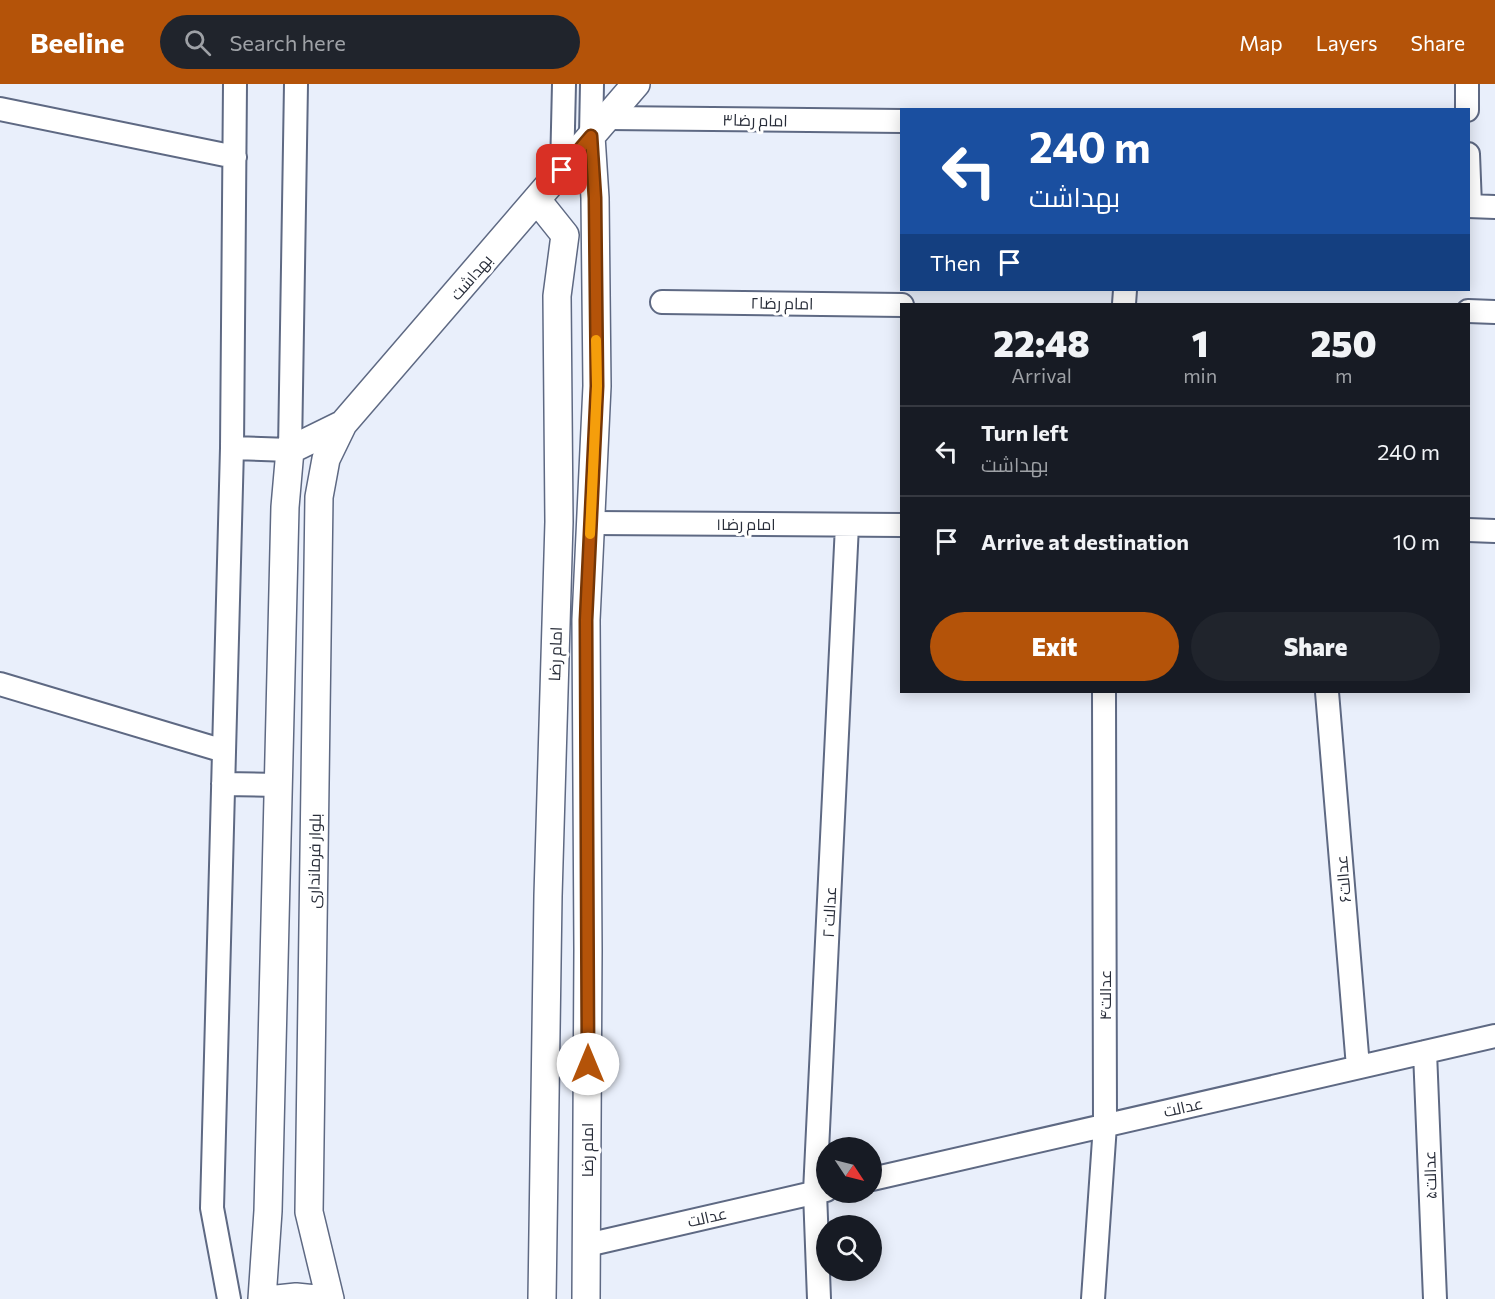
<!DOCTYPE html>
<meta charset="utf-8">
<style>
body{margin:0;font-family:Commissioner,Cairo,sans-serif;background:#20242c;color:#f1f3f6;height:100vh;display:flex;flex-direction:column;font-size:22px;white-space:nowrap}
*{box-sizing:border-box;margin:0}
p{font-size:20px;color:#9ea1a6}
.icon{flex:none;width:33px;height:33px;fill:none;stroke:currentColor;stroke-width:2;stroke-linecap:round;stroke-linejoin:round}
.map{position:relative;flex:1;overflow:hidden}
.panel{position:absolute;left:900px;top:219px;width:570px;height:390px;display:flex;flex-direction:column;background:#171b24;border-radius:0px;box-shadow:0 3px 15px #0003}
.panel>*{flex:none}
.top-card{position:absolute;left:900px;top:24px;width:570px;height:183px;border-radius:0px;box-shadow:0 3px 15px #0003;background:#1a4fa0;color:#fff;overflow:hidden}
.needle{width:39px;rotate:125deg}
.tools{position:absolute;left:816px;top:1053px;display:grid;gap:12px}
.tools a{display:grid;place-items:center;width:66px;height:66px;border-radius:50%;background:#171b24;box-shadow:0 3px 15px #0003;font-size:30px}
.pin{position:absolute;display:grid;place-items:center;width:51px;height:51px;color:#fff;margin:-26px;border-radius:12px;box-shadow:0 3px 9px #0006}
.me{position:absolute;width:66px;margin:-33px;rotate:0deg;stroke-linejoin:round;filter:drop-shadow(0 0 4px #0008)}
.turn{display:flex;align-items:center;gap:21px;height:126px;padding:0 30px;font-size:27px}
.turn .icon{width:78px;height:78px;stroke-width:2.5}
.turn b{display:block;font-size:42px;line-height:51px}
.then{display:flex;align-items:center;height:57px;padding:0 30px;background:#0003;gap:12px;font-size:22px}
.eta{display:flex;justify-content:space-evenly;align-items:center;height:102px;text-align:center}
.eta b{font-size:36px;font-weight:800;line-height:42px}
.button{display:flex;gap:12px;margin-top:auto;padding:12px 30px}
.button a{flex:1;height:69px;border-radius:36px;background:#b45309;color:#fff;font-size:24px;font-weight:800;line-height:69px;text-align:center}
.button a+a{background:#20242c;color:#f1f3f6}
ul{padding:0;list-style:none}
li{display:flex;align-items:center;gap:18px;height:90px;padding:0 30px;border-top:2px solid #363941}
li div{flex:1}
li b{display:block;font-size:22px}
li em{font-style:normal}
header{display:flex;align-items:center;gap:36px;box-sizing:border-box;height:84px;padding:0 30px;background:#b45309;color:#fff}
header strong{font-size:28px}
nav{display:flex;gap:33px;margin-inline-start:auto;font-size:21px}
.search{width:420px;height:54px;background:#20242c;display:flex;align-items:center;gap:15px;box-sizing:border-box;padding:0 21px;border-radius:33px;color:#9ea1a6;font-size:22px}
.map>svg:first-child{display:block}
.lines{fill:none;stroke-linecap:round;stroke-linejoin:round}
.minor-casing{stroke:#5e6983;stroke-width:26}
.tertiary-casing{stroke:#5e6983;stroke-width:30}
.minor{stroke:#fff;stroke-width:22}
.tertiary{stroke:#fff;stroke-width:27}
.route-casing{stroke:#753606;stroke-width:15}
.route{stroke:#b45309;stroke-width:10}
.slow{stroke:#f59e0b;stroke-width:10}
.labels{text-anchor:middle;stroke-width:6;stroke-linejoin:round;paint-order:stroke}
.street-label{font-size:16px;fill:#282d39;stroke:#fff}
</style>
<header>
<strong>Beeline</strong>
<div class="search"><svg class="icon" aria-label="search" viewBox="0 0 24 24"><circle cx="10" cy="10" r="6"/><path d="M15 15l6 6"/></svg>Search here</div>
<nav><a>Map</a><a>Layers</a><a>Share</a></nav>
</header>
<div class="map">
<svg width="1495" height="1215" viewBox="0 0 1495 1215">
<rect width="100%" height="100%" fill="#e9effb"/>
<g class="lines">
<defs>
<path id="minor" d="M1467 0V26
M0 25 235 73
M608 34 902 37
M591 52 592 0
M1468 70 1470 122
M562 86 564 0
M1468 122 1495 123
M662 218 902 221
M1124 220 1125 206
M1468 227 1495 228
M232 364 290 366 296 0
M591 439 902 441
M1468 446 1495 447
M0 600 224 667
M1327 608 1358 983
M223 700 278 701
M1425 968 1435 1215
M872 1095 1495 952
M587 1161 826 1106
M229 1215 212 1124 232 364 235 0
M819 1215 815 1108 847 441
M1093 1215 1105 1041 1104 608"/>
<path id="tertiary" d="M537 116 565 151 557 212 559 438 548 812 542 1215
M262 1215 268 1127 285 423 290 366 343 340 636 0
M277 1215 296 1213 316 1215
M330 1215 309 1128 319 413 326 375 343 340
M586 1215 588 866 586 536 597 302 595 114 591 52"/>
</defs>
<use href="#minor" class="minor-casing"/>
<use href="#tertiary" class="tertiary-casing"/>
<use href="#minor" class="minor"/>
<use href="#tertiary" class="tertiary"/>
</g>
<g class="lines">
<defs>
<path id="route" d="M562 86 591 52 595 114 597 302 586 536 588 980"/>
</defs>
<use href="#route" class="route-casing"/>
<use href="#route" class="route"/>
<path class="slow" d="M590 450 597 302 596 256"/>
</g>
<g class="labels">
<g class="street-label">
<text transform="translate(755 36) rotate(1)" y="6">امام رضا۳</text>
<text transform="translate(471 193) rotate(-49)" y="6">بهداشت</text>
<text transform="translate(782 219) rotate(1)" y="6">امام رضا۲</text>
<text x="746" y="446">امام رضا۱</text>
<text transform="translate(555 570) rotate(-88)" y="6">امام رضا</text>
<text transform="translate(314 777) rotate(-89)" y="6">بلوار فرمانداری</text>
<text transform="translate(1343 795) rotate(-95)" y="6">عدالت۶</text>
<text transform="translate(829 828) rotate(-87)" y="6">عدالت ۲</text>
<text transform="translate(1105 911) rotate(-90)" y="6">عدالت۴</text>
<text transform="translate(1183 1023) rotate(-13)" y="6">عدالت</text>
<text transform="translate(587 1066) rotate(-90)" y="6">امام رضا</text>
<text transform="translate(1430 1091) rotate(-92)" y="6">عدالت۵</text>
<text transform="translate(707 1133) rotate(-13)" y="6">عدالت</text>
</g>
</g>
</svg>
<div class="tools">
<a><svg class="needle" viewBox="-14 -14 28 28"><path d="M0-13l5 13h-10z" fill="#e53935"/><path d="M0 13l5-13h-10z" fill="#9ea1a6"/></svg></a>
<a><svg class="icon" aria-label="search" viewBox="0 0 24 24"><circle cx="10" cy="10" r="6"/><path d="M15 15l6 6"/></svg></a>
</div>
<div class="pin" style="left:562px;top:86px;background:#d93025"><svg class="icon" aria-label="arrive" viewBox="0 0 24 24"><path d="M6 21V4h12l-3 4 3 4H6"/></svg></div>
<svg class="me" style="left:588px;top:980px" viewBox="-20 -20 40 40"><circle r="19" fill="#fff"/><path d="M0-13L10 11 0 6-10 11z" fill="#b45309"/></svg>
<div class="top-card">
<div class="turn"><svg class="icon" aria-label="left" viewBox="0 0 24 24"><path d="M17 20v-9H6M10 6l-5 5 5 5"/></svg><div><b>240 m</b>بهداشت</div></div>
<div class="then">Then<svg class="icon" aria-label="arrive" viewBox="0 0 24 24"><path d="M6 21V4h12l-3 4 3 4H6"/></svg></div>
</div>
<section class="panel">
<div class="eta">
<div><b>22:48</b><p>Arrival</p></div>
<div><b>1</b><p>min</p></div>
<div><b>250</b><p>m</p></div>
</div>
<ul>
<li><svg class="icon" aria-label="left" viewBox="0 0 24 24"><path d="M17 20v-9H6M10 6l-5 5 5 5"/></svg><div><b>Turn left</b><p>بهداشت</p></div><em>240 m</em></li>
<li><svg class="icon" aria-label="arrive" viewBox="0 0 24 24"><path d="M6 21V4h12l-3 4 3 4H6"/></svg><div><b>Arrive at destination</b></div><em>10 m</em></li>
</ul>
<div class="button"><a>Exit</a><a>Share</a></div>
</section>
</div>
